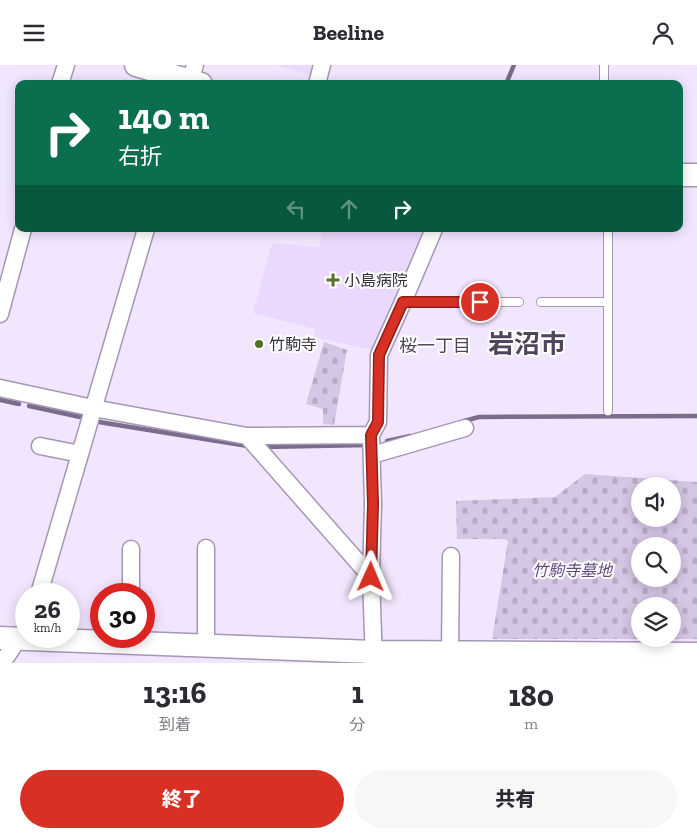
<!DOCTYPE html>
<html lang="ja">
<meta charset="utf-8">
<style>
body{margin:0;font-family:"Zilla Slab","Noto Sans JP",serif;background:#f7f7f7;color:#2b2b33;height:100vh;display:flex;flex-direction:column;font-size:19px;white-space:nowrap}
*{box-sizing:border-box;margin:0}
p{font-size:16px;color:#7c7c81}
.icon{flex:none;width:28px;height:28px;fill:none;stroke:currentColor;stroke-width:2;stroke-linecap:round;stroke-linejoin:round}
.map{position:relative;height:598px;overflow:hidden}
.drawer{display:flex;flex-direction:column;background:#fff;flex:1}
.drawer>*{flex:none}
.guide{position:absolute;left:15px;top:15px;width:668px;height:152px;border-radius:10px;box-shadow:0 2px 12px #0003;background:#0b6e4f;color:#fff;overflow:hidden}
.buttons{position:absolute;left:631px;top:412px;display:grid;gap:10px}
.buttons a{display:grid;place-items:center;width:50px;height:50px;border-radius:50%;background:#fff;box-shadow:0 2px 12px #0003;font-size:25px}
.speed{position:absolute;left:15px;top:518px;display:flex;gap:10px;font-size:25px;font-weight:700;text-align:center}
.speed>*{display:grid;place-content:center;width:65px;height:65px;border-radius:50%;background:#fff;box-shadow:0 2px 12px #0003;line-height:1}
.speed small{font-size:12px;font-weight:400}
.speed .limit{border:8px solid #d22;background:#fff;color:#111}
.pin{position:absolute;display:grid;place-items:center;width:42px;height:42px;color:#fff;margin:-21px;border:2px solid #fff;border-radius:50%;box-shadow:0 1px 5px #0007}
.me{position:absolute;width:55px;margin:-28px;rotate:1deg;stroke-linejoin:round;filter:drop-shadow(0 0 4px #0008)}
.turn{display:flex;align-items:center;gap:18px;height:105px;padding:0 20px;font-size:22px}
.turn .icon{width:65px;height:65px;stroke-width:2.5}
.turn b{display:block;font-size:35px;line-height:42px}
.lanes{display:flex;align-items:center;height:48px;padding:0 20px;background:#0003;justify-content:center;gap:25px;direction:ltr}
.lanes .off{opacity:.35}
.eta{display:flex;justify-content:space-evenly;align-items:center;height:85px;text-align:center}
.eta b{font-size:30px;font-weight:800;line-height:35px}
.primary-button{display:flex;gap:10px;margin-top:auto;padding:10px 20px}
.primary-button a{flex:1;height:58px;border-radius:30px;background:#d93025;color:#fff;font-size:20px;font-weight:800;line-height:58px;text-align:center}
.primary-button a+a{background:#f7f7f7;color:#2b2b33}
header{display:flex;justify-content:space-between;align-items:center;height:65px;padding:0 20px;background:#fff;font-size:22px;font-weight:800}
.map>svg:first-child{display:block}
.built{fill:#ebd8fd}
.cemetery{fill:url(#cemetery-stones);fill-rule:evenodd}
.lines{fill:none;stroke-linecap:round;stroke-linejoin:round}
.stream{stroke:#7b6b8c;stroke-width:4.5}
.lane-casing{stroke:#a597b4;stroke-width:10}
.street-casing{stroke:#a597b4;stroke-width:19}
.secondary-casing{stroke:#a597b4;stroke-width:25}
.lane{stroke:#fff;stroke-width:8}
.street{stroke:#fff;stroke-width:16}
.secondary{stroke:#fff;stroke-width:22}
.route-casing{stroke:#8d1f18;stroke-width:12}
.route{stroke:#d93025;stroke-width:9}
.poi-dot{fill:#537025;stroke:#fff;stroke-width:2}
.labels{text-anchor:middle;stroke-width:4;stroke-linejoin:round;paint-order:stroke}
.poi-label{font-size:16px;fill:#342e3a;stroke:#fff;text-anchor:start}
.park-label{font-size:16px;font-style:italic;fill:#664881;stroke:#fff}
.neighbourhood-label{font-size:18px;fill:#51445d;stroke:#fff}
.town-label{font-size:26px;font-weight:bold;fill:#51445d;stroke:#fff}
</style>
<header><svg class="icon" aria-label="menu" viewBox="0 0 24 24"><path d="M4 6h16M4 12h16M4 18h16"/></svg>Beeline<svg class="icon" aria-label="person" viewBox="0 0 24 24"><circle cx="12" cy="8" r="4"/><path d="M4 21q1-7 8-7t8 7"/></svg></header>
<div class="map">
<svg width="697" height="598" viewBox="0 0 697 598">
<defs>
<pattern id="cemetery-stones" width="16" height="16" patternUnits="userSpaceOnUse" patternTransform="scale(1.25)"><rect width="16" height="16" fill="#d5c6e5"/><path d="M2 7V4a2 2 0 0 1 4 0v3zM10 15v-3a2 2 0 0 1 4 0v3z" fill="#b7aac5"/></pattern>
</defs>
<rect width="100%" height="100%" fill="#f2e6fe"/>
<path class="built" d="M276 0H318L314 11Z
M322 164H428L373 285 314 272 315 264 253 248 272 178 319 182Z"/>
<path class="cemetery" d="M324 277 347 285 334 360 323 359V344L306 339Z
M585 409 697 417V574H492L508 476 505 474H457L456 436 555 432ZM640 421H672V454H640ZM640 481H672V514H640ZM640 541H672V574H640Z"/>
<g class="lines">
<path class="stream" d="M506 19 514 0
M0 335 19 339
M29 341 85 353
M94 356 105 358 248 381
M464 356 479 352 697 351
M387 376 410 371
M262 382 368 380"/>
<defs>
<path id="lane" d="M604 0V19
M404 237H519
M541 237H608
M608 346V164"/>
<path id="street" d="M60 19 66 0
M189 19 195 0
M317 19 322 0
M0 249 23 164
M0 323 93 343 247 371 371 370
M247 371 371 512
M40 381 80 389
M372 390 465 363
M39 529 146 164
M131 529V484
M206 581V483
M450 588 451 491
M2 598 19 573
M374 598 371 512 373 439 371 370 378 357 379 290 403 237 434 164"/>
<path id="secondary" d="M136 0 201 19
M679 110H697
M0 573 374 587 697 589"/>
</defs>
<use href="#lane" class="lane-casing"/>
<use href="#street" class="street-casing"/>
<use href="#secondary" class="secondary-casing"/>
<use href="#lane" class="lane"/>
<use href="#street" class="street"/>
<use href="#secondary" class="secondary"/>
</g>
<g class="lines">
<defs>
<path id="route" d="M371 512 373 439 371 370 378 357 379 290 403 237H480"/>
</defs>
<use href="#route" class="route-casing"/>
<use href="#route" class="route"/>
</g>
<g class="poi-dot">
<path d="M330.5 207.5h5v5h5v5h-5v5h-5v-5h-5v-5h5z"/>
<circle cx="259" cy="279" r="5"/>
</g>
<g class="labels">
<g class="poi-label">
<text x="344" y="221">小島病院</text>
<text x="269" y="285">竹駒寺</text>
</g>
<g class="park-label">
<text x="572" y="511">竹駒寺墓地</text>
</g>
<g class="neighbourhood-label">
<text x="435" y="287">桜一丁目</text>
</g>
<g class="town-label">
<text x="527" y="288">岩沼市</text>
</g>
</g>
</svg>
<div class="buttons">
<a><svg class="icon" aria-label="sound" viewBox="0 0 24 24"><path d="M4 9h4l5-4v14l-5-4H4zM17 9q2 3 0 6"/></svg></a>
<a><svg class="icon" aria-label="search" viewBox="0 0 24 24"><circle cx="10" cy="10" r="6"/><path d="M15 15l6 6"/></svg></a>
<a><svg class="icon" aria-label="layers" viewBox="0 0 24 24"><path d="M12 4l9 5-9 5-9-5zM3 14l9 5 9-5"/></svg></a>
</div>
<div class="speed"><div>26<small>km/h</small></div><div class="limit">30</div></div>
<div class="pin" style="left:480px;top:237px;background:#d93025"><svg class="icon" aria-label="arrive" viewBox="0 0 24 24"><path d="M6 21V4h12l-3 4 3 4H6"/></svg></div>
<svg class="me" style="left:371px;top:512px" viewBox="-20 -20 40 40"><path d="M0-17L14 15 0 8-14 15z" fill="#d93025" stroke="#fff" stroke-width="4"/></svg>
<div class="guide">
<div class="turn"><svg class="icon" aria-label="right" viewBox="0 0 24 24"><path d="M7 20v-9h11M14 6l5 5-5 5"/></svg><div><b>140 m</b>右折</div></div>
<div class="lanes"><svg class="icon off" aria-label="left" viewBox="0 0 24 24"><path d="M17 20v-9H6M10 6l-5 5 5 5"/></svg><svg class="icon off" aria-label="ahead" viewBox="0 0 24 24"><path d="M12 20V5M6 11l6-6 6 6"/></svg><svg class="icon" aria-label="right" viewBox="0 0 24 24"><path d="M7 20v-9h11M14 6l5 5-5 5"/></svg></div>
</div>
</div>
<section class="drawer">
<div class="eta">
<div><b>13:16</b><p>到着</p></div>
<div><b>1</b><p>分</p></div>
<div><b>180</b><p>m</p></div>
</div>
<div class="primary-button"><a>終了</a><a>共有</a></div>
</section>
